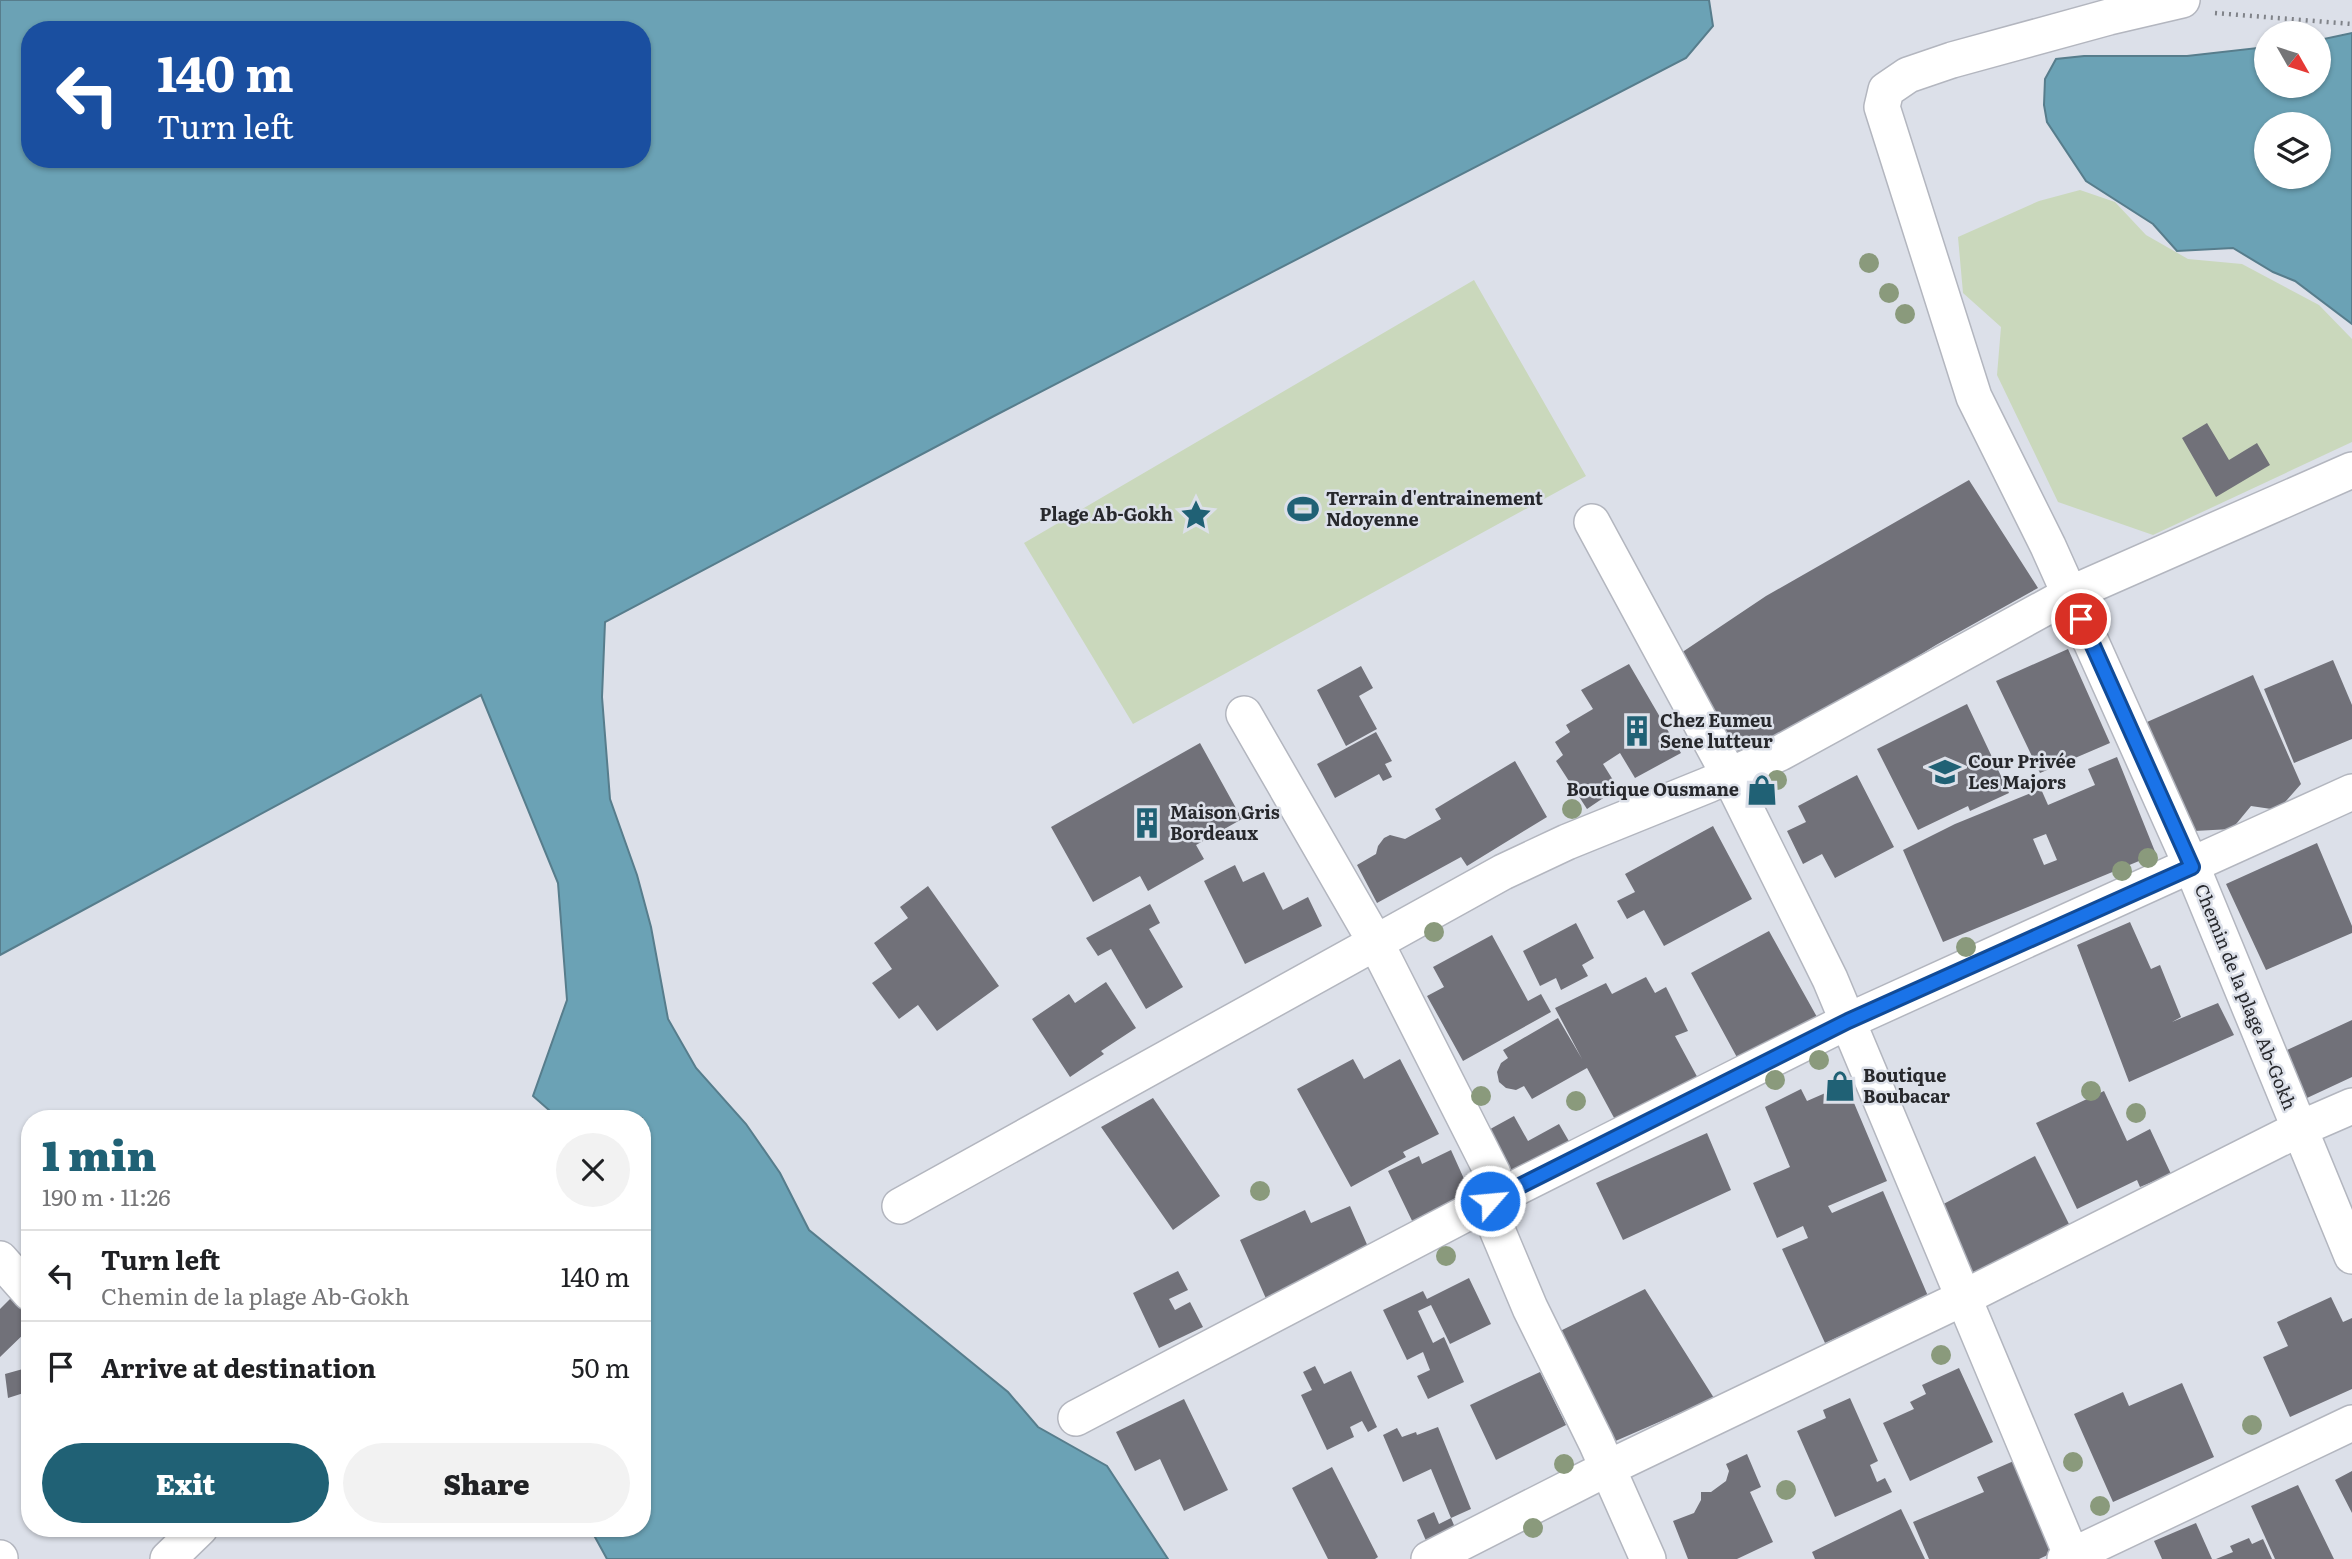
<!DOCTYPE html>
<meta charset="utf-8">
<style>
body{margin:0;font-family:Literata,serif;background:#f2f2f2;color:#202124;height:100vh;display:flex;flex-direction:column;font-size:26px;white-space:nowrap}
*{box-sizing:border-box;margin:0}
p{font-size:23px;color:#757577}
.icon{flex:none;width:38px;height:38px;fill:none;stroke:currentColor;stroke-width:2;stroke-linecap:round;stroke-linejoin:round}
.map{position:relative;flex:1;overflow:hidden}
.panel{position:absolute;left:21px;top:1110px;width:630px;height:427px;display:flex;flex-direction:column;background:#fff;border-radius:28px;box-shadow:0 2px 5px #0004}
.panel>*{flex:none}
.banner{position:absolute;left:21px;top:21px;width:630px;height:147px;border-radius:28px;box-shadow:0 2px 5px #0004;background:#1a4fa0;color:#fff;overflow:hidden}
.needle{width:46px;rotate:129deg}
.tools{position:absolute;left:2254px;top:21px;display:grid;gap:14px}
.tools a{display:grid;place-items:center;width:77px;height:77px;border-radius:50%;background:#fff;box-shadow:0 2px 5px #0004;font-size:35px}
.pin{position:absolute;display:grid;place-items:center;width:60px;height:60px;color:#fff;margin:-30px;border:4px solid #fff;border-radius:50%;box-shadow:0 2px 7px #0007}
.me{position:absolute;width:77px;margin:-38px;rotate:63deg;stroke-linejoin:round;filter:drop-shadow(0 0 5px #0008)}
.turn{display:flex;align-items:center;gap:24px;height:147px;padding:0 21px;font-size:32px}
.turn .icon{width:91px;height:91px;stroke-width:2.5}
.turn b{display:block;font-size:49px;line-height:60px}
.round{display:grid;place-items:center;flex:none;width:74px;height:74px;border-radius:37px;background:#f2f2f2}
.headline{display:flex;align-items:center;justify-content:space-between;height:119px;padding:0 21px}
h1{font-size:42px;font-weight:800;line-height:52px;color:#206175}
.cta{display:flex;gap:14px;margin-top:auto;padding:14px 21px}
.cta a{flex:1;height:80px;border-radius:42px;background:#206175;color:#fff;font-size:28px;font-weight:800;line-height:80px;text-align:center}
.cta a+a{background:#f2f2f2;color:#202124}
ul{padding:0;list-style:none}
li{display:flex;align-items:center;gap:21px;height:91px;padding:0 21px;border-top:2px solid #e0e0e0}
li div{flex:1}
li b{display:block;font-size:26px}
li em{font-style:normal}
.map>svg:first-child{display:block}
.green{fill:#cad8bc}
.water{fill:#6ba2b5;stroke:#577d8c;stroke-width:2;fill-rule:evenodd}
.building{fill:#717179;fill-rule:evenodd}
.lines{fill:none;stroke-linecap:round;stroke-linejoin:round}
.minor-casing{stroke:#b3b6bf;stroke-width:38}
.path{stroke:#808389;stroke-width:4.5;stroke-dasharray:2 5;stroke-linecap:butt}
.minor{stroke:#fff;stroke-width:35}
.tree{fill:#8a9a7c}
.route-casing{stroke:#114b97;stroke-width:18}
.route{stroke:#1a73e8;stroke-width:12}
.labels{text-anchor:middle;stroke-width:5;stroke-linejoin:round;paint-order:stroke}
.poi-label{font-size:18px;font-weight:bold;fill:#27282c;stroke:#dce0e9;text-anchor:start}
.street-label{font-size:18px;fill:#27282c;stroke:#dce0e9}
</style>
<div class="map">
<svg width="2352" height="1559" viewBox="0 0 2352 1559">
<rect width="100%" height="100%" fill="#dce0e9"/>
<path class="green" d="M2080 190 2115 202 2146 235 2188 259 2242 264 2319 305 2352 339V442L2153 535 2058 502 1997 375 2001 327 1963 293 1958 237 2039 201Z
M1474 280 1586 476 1133 724 1024 543Z"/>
<path class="water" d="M0 0H1709L1713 26 1686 58 994 416 605 622 602 697 610 799 637 875 651 927 668 1019 696 1068 746 1124 780 1173 809 1230 1008 1392 1038 1427 1107 1466 1168 1559H607L590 1528H642V1118H558L533 1096 567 1000 558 883 481 695 0 955ZM30 30H642V159H30Z
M2352 33V324L2295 281 2273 272 2233 248 2177 251 2153 224 2086 181 2047 122 2044 105 2045 79 2056 59 2084 56H2187L2266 47V86H2319V40ZM2266 124H2319V177H2266Z"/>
<path class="building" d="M2207 423 2229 460 2257 443 2270 465 2216 497 2182 438Z
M1969 480 2038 588 1936 645 1742 765 1675 657 1766 596Z
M2068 649 2110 743 2040 773 1996 681Z
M2333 660 2352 705V739L2294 763 2264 689Z
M1629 664 1681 753 1635 778 1620 753 1603 764 1618 788 1587 809 1556 761 1563 755 1555 742 1570 732 1566 725 1593 709 1581 690Z
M1361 666 1373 688 1359 696 1377 729 1346 746 1317 690Z
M2253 675 2301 784 2278 810 2251 806 2232 829 2194 831 2147 722Z
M1967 704 2009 793 1970 811 1968 806 1918 830 1877 749Z
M1376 732 1392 761 1385 764 1392 777 1383 781 1379 774 1335 798 1317 764Z
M1200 743 1242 819 1196 845 1204 859 1148 891 1140 876 1093 902 1051 827Z
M2117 757 2156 854 1943 942 1903 850 1955 824 2041 789 2048 805 2095 785 2088 769ZM2046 834 2057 860 2044 865 2033 839Z
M1515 761 1547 817 1467 866 1461 857 1377 903 1357 865 1376 854 1378 846 1384 838 1390 835 1405 839 1441 819 1435 809Z
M1857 775 1894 847 1835 878 1822 854 1803 864 1787 831 1806 822 1798 806Z
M1713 826 1752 899 1664 946 1644 910 1627 919 1617 901 1635 892 1625 874Z
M2317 843 2352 926V933L2266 970 2226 884Z
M1235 865 1243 882 1264 872 1283 910 1308 897 1322 926 1245 964 1204 881Z
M928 886 999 986 937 1031 918 1005 899 1019 872 983 892 969 874 943 908 918 900 907Z
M1150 904 1160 923 1149 929 1183 987 1146 1009 1111 949 1098 956 1086 938Z
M2130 922 2151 969 2160 965 2181 1017 2172 1022 2218 1003 2234 1035 2129 1082 2077 945Z
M1576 923 1594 958 1582 965 1588 976 1561 990 1556 978 1540 986 1523 951Z
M1769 931 1817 1017 1739 1061 1691 973Z
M1492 935 1528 1001 1541 994 1551 1012 1463 1061 1427 996 1444 987 1433 967Z
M1646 977 1655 993 1666 987 1688 1031 1675 1036 1700 1082 1619 1127 1587 1068 1532 1099 1524 1086 1516 1090 1506 1088 1499 1082 1497 1072 1501 1063 1508 1058 1503 1050 1558 1018 1582 1059 1555 1008 1606 983 1612 994Z
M1106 982 1136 1028 1101 1051 1104 1054 1070 1077 1032 1019 1069 994 1075 1003Z
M2352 1020V1077L2307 1098 2287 1050Z
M1353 1059 1364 1079 1400 1059 1439 1134 1403 1152 1406 1157 1351 1187 1297 1089Z
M1846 1084 1887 1181 1828 1206 1832 1213 1883 1191 1928 1296 1825 1343 1782 1249 1808 1238 1803 1226 1777 1238 1753 1183 1790 1167 1765 1107 1801 1089 1807 1101Z
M2104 1091 2127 1141 2150 1129 2171 1174 2140 1187 2137 1180 2077 1209 2036 1123Z
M1153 1098 1220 1196 1173 1230 1101 1127Z
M1514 1116 1528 1141 1559 1124 1570 1143 1512 1186 1483 1133Z
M1707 1133 1731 1190 1623 1240 1596 1183Z
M1451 1150 1474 1201 1416 1229 1388 1171 1419 1156 1422 1164Z
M2035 1156 2069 1224 1963 1280 1932 1210Z
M1350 1206 1369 1249 1268 1303 1240 1240 1305 1210 1311 1223Z
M1178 1271 1188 1290 1169 1299 1175 1310 1190 1302 1203 1327 1159 1348 1133 1293Z
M1469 1278 1491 1324 1450 1344 1431 1305 1418 1311 1433 1343 1444 1337 1464 1382 1428 1399 1417 1376 1430 1370 1423 1352 1407 1360 1383 1310 1423 1291 1427 1299Z
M1645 1289 1714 1398 1611 1443 1548 1337Z
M16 1293 30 1307V1328L0 1357V1309Z
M2331 1297 2343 1322 2352 1318V1389L2290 1417 2263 1357 2288 1346 2277 1322Z
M1315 1366 1324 1384 1351 1371 1377 1427 1368 1432 1362 1421 1350 1427 1354 1437 1327 1450 1301 1395 1312 1390 1303 1372Z
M30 1367V1391L8 1398 5 1374Z
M1959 1368 1993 1442 1910 1481 1883 1423 1914 1409 1910 1402 1926 1394 1922 1385Z
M1540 1372 1566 1425 1496 1460 1470 1405Z
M2182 1383 2214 1457 2113 1502 2074 1414 2123 1392 2129 1406Z
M1850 1398 1878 1461 1870 1465 1877 1482 1885 1478 1892 1492 1835 1517 1797 1431 1826 1418 1823 1410Z
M1184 1399 1228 1490 1184 1511 1160 1459 1135 1471 1116 1432Z
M1438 1427 1471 1509 1451 1518 1431 1469 1403 1482 1383 1435 1397 1428 1402 1437 1416 1432 1417 1435Z
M1747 1454 1761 1487 1750 1492 1773 1542 1737 1559H1688L1673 1521 1694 1513 1701 1500V1492H1711L1726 1481 1729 1471 1726 1464Z
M2016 1460 2054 1552 2039 1559H1929L1913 1522 1984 1492 1977 1477Z
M1332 1467 1378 1557 1375 1559H1328L1292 1488Z
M2352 1471V1513L2335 1480Z
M2298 1485 2334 1559H2275L2251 1506Z
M1901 1509 1925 1559H1815L1812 1552Z
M1434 1512 1439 1524 1451 1518 1456 1530 1427 1543 1417 1520Z
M2196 1523 2212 1559H2162L2154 1541Z
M2249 1538 2252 1544 2263 1539 2272 1559H2216L2233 1552 2230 1546Z"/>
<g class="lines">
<defs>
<path id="minor" d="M2182 0 2109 17 1952 60 1908 75 1886 90 1882 107 1974 397 2048 546 2192 867 2352 1256
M1592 522 1729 775 1830 979 2073 1559
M1244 714 1376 943 1493 1174 1490 1201 1493 1220 1530 1308 1596 1442 1648 1559
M900 1206 1503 872 1567 842 1708 785 1780 753 2070 594 2352 470
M0 1259 30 1293
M1076 1418 1490 1201 1848 1021 2352 792
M0 1558V1559
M168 1559 200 1528
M1429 1559 1608 1468 1963 1298 2299 1129 2352 1106
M2065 1559 2352 1423"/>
</defs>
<use href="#minor" class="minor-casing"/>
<path class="path" d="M2215 13 2352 24"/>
<use href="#minor" class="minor"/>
</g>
<g class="tree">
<circle cx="1869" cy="263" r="10"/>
<circle cx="1889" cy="293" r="10"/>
<circle cx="1905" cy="314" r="10"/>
<circle cx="1777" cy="780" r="10"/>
<circle cx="1572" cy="809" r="10"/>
<circle cx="2148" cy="858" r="10"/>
<circle cx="2122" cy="871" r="10"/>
<circle cx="1434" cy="932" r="10"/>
<circle cx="1966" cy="947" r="10"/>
<circle cx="1819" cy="1060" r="10"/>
<circle cx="1775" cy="1080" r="10"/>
<circle cx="2091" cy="1091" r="10"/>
<circle cx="1481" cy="1096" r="10"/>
<circle cx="1576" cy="1101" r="10"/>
<circle cx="2136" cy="1113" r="10"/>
<circle cx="1260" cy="1191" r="10"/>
<circle cx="1446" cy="1256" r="10"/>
<circle cx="1941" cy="1355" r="10"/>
<circle cx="2252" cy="1425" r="10"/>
<circle cx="2073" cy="1462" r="10"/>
<circle cx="1564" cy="1464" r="10"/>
<circle cx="1786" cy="1490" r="10"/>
<circle cx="2100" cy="1506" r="10"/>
<circle cx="1533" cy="1528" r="10"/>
</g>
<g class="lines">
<defs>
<path id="route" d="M1490 1201 1848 1021 2192 867 2081 619"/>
</defs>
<use href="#route" class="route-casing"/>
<use href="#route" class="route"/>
</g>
<defs>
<symbol id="stadium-bare" viewBox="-9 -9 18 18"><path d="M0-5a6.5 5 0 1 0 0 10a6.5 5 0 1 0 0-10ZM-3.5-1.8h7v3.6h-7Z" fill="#206175" stroke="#dce0e9" stroke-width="2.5" paint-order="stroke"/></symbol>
<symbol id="sight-bare" viewBox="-9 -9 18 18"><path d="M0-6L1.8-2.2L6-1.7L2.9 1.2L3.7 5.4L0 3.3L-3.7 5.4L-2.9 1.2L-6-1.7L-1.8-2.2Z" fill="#206175" stroke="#dce0e9" stroke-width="2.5" paint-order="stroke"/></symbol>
<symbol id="building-bare" viewBox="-9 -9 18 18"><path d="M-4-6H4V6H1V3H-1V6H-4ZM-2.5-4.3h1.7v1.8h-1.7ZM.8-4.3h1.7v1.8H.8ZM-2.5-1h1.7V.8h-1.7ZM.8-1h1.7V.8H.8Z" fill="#206175" stroke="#dce0e9" stroke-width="2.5" paint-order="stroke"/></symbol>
<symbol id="school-bare" viewBox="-9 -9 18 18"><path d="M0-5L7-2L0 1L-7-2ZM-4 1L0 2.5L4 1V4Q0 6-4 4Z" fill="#206175" stroke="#dce0e9" stroke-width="2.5" paint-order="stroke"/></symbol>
<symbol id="shop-bare" viewBox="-9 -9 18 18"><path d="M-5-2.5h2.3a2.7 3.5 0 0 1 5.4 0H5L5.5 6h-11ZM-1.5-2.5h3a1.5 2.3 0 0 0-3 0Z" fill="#206175" stroke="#dce0e9" stroke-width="2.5" paint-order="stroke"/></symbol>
</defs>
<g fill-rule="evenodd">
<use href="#stadium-bare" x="1281" y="487" width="44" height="44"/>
<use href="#sight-bare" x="1174" y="493" width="44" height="44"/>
<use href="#building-bare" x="1615" y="709" width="44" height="44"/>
<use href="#school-bare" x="1923" y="750" width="44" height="44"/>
<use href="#shop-bare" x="1740" y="768" width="44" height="44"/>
<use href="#building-bare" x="1125" y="801" width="44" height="44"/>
<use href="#shop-bare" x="1818" y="1064" width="44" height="44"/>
</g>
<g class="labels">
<g class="poi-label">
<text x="1326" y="505">Terrain d'entrainement<tspan x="1326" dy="21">Ndoyenne</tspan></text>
<text x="1173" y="521" text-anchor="end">Plage Ab-Gokh</text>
<text x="1660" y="727">Chez Eumeu<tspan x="1660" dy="21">Sene lutteur</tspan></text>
<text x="1968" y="768">Cour Privée<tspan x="1968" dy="21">Les Majors</tspan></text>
<text x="1739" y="796" text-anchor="end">Boutique Ousmane</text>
<text x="1170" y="819">Maison Gris<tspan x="1170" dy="21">Bordeaux</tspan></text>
<text x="1863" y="1082">Boutique<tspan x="1863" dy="21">Boubacar</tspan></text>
</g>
<g class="street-label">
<text transform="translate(2245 997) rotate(68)" y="6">Chemin de la plage Ab-Gokh</text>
</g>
</g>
</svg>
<div class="tools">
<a><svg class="needle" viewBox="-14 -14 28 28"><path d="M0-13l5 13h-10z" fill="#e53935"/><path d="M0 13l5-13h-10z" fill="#757577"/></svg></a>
<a><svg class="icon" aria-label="layers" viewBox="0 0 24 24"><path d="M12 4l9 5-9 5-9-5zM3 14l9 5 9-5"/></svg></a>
</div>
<div class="pin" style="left:2081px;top:619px;background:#d93025"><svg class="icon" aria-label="arrive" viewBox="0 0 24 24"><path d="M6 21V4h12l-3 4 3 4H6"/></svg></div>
<svg class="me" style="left:1490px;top:1201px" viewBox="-20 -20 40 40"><circle r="17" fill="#1a73e8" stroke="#fff" stroke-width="3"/><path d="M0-11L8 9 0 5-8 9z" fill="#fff"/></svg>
<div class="banner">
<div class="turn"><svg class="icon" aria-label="left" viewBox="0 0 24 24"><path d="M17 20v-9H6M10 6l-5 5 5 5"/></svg><div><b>140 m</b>Turn left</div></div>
</div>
<section class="panel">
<div class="headline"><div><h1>1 min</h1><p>190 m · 11:26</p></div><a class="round"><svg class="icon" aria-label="close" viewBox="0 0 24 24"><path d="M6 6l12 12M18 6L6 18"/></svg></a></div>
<ul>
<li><svg class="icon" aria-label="left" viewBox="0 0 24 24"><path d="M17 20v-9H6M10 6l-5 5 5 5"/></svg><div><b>Turn left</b><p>Chemin de la plage Ab-Gokh</p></div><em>140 m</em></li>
<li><svg class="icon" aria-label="arrive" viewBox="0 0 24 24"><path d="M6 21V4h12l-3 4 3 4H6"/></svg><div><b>Arrive at destination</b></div><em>50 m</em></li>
</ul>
<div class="cta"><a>Exit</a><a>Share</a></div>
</section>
</div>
